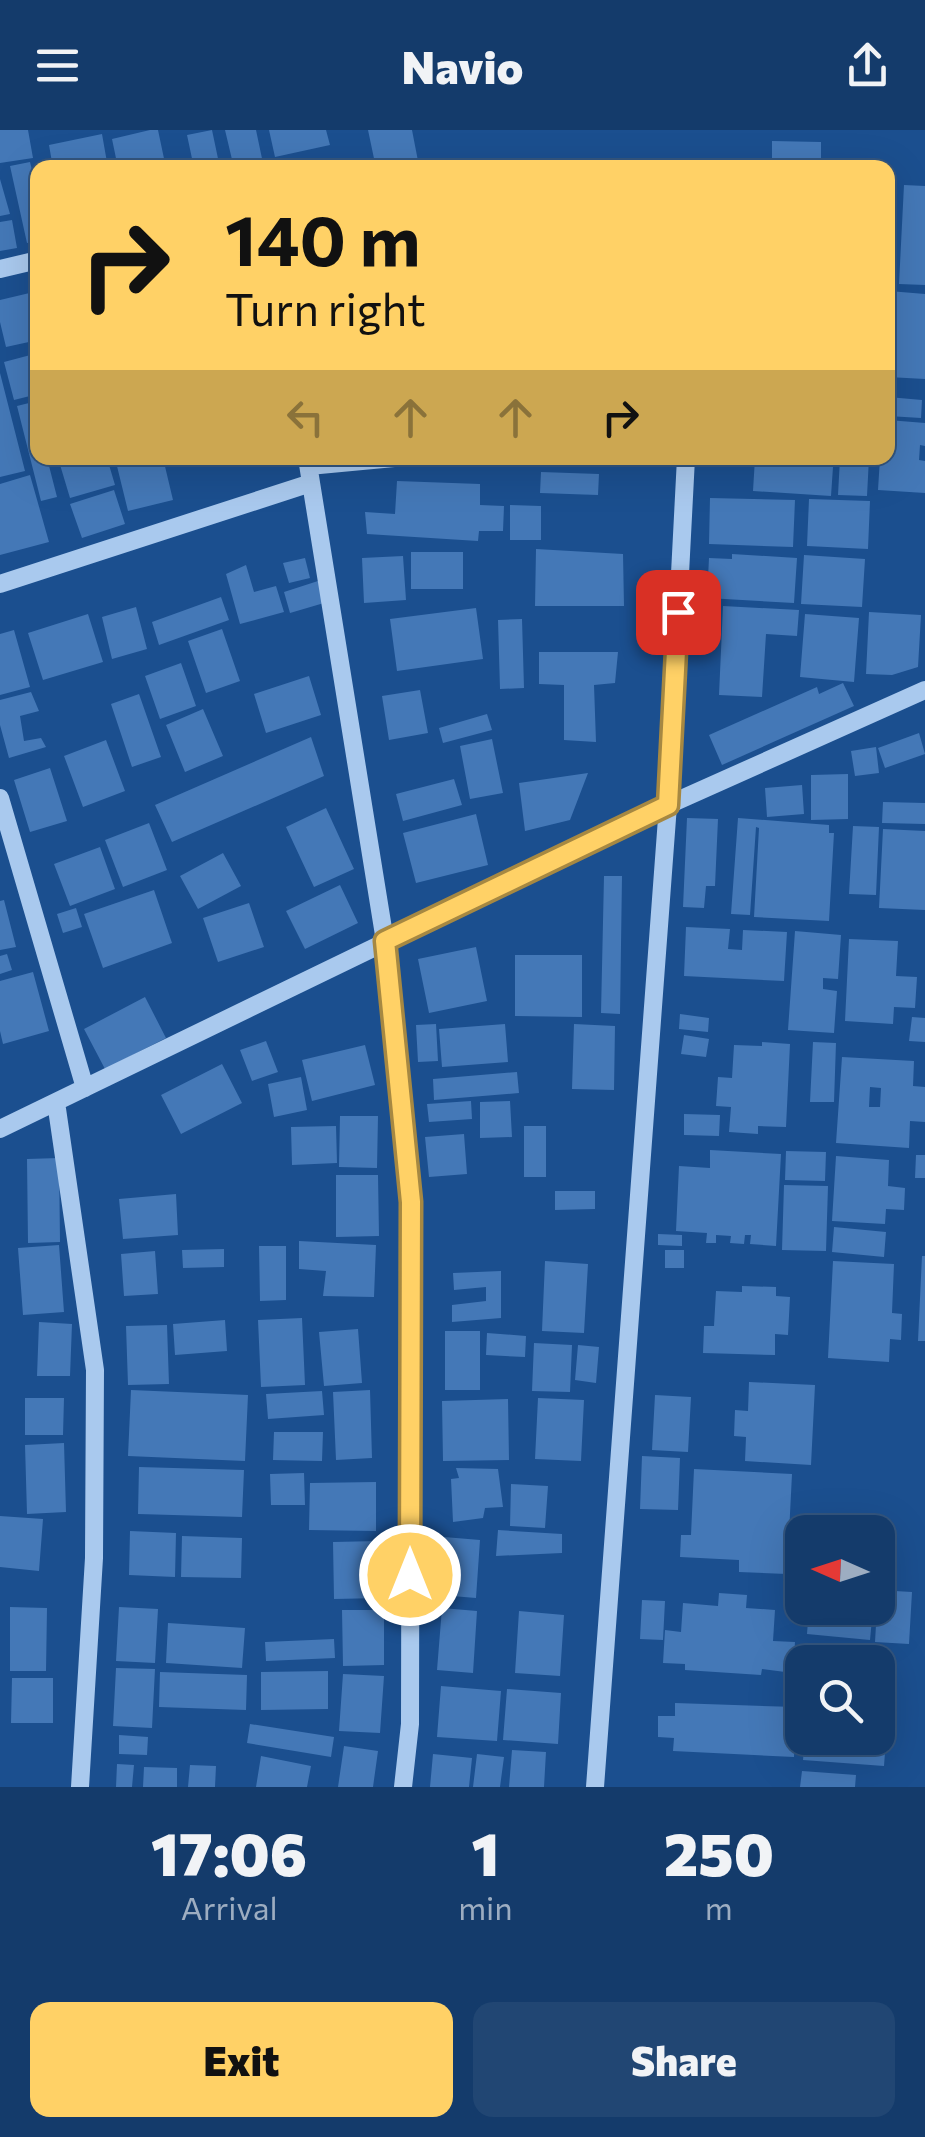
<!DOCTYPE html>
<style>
body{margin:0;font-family:Commissioner,sans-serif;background:#214673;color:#f1f3f6;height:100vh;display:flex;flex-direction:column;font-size:38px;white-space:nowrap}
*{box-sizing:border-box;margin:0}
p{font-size:32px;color:#9dadc1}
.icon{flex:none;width:55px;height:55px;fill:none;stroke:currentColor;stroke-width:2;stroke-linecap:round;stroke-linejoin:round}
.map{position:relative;height:1657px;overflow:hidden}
.panel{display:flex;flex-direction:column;background:#143b6b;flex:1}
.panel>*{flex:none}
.top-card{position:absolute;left:30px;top:30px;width:865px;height:305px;border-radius:20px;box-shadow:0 10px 40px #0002,0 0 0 2px #33557e;background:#ffd166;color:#111;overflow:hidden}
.needle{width:65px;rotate:273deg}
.controls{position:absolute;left:785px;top:1385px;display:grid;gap:20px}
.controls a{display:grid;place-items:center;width:110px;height:110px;border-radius:20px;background:#143b6b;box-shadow:0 10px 40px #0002,0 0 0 2px #33557e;font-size:50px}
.pin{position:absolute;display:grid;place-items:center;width:85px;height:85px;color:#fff;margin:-42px;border-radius:20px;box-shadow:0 5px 15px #0006}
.me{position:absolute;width:110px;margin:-55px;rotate:0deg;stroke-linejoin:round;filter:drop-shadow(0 0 8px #0008)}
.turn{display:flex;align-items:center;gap:35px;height:210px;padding:0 30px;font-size:45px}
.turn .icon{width:130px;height:130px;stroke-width:2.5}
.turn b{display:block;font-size:70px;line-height:85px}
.lanes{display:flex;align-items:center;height:95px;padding:0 30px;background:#0003;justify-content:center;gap:50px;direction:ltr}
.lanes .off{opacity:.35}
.eta{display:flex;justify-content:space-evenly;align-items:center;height:170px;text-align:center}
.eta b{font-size:60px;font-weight:800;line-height:70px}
.action{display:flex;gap:20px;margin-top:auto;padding:20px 30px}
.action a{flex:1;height:115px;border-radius:20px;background:#ffd166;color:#111;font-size:40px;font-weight:800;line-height:115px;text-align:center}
.action a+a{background:#214673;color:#f1f3f6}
header{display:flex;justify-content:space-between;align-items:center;height:130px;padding:0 30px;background:#143b6b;font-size:45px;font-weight:800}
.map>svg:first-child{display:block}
.building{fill:#4478b7;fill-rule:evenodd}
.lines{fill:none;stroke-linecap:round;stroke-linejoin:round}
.minor{stroke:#a9c9ee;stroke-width:18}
.route-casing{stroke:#a68842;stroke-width:25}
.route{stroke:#ffd166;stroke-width:18}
</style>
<header><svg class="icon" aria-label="menu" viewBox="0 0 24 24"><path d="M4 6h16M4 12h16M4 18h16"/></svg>Navio<svg class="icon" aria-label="share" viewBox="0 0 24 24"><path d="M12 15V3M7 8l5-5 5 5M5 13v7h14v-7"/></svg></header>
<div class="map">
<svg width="925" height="1657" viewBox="0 0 925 1657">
<rect width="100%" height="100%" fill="#1b4f8f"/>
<path class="building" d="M0 0H28L33 28 0 33Z
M150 0H158L166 38H118L112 9Z
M212 0 220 38H194L187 5Z
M225 0H256L264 38H234Z
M269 0H326L330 15 275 27Z
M368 0H412L418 31 376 38Z
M102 4 108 38H53L49 15Z
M772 11 821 12V38H772Z
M30 32 38 64V111L27 113 10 36Z
M0 49 10 84 0 86Z
M904 55 925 56V155L899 154Z
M12 90 17 118 0 121V92Z
M38 161V210L6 217 0 192V170Z
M889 161 925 164V249L888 247Z
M38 223V264L14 270 4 232Z
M0 243 25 341 0 347Z
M888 267 922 270 921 288 888 286Z
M33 272 38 290V328H47L57 367 41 371 17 276Z
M888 290 925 293V316L920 315 919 330 925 331V363L878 360 880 328H888Z
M58 328H107L115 355 70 368Z
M115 328H163L173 370 128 381Z
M755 328H818V336L833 337 831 366 753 361Z
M840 328H869L867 366 838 365Z
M541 342 599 344 598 365 540 363Z
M30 345 49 412 0 425V354Z
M397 351 480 354V375L504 376 503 401H479L478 411 367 404 365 382 395 384Z
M114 360 125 394 82 408 70 374Z
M710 368 795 370 793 417 709 414Z
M809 369 870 371 868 419 807 416Z
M510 375 541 376V410H510Z
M536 419 623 424 624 476H535Z
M411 422H463V459H411Z
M732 424 797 428 794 473 707 468 709 428 732 429Z
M804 425 865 429 862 477 801 474Z
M403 426 406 470 364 473 362 428Z
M305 428 310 448 289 453 283 433Z
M246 435 254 462 276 456 284 482 240 494 226 444Z
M318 451 324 473 290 483 284 462Z
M221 467 229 490 159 515 152 492Z
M723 476 799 480 797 506 766 504 762 567 719 565Z
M136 477 147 519 112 529 102 487Z
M476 478 483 529 397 541 390 489Z
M869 482 921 485 918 537 892 545 866 544Z
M88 484 103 532 43 550 28 503Z
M805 484 859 488 854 552 800 547Z
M522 489 524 558 500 559 498 490Z
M222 499 240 551 206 563 188 511Z
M14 500 30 557 0 565V504Z
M539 522H618L615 553 594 555 596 612 564 610V555L539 554Z
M181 533 196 576 160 589 145 546Z
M309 546 321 585 266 603 254 564Z
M843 553 854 576 722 635 709 605 817 557 819 564Z
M420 560 428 603 389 610 382 566Z
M31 562 39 581 20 586 24 611 41 608 46 617 9 628 0 595V570Z
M139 564 161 627 132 637 111 574Z
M203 579 223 626 185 642 166 595Z
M487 584 492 600 443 613 439 598Z
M919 603 925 624 885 638 878 618Z
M311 607 324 646 172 712 155 675Z
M492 609 503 663 470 669 460 616Z
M106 610 125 661 83 677 64 626Z
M876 617 879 643 855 646 851 621Z
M50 638 67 691 30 702 14 650Z
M588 643 570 690 525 701 519 653Z
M848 644V689L811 690V645Z
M454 649 462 675 403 691 396 664Z
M802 655 804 684 767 687 765 658Z
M883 672 925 673V694L882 693Z
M326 678 354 739 314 757 286 697Z
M476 684 488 735 416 753 403 703Z
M687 688 718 689 715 756H706L704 778 683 777Z
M738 688 829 695V703H834L829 791 754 787 759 698 756 697 750 785 731 784Z
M149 693 167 740 123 757 105 710Z
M853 696 879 697 876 765 849 764Z
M883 699 925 701V780L879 778Z
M100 717 115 759 70 776 54 734Z
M223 723 241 756 198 779 180 746Z
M604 746H622L620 884 601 883Z
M340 755 358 793 305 819 286 781Z
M154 760 172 813 103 838 84 784Z
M4 770 16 817 0 820V771Z
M249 773 264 817 218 832 203 788Z
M76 778 82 797 63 803 57 784Z
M686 797 730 799 728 819 742 820 743 800 787 802 784 851 684 846Z
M795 801 841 805 838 849 823 848V859L837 861 834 903 788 900Z
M849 809 898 811 896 846 917 847 915 878 894 877 893 894 845 891Z
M476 817 487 871 429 883 418 829Z
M7 824 12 840 0 844V826Z
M515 825H582V887L515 886Z
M33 842 49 901 3 914 0 901V851Z
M145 867 166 908 105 939 84 899Z
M680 884 709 888 708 902 679 899Z
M912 887 925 888V912L909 911Z
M436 894 438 931 418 932 416 895Z
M505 894 508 932 442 937 439 899Z
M574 894 615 896 614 960 572 959Z
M684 905 709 909 706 927 681 924Z
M266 911 278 942 252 951 240 920Z
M762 912 790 914 786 997 758 996V1004L729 1002 731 977 716 976 718 947 732 948 734 915 762 916Z
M813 912 836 913 834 972H810Z
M365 915 375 955 312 971 302 930Z
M842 927 914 931 913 956 925 957V992L910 991 909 1018 836 1013ZM870 957 881 958 880 977H869Z
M222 934 242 973 181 1004 161 965Z
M517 942 519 963 434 970 433 949Z
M301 947 307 980 274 987 268 954Z
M471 971 472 989 429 992 427 974Z
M510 971 512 1007 480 1008V972Z
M684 984 720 985 719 1006 684 1005Z
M340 986H378L377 1038 339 1037Z
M336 996 337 1033 292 1035 291 997Z
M524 996H546V1047H524Z
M464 1004 467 1044 429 1047 425 1007Z
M710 1020 781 1024 776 1116 750 1114 751 1105H745L744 1114 730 1113 731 1106 716 1105V1113H706L707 1103 676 1101 679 1036 710 1038Z
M786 1021 826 1022 825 1051 785 1050Z
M916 1025H925V1048H915Z
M836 1026 889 1030 888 1056 905 1058 904 1080 886 1079 885 1094 832 1091Z
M59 1028 60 1112 28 1113 27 1029Z
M336 1045H378L379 1106 336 1107Z
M784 1055 828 1056 826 1121 782 1120Z
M555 1061H595V1079L555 1080Z
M176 1064 178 1105 123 1109 119 1069Z
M834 1097 886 1102 884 1127 832 1122Z
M658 1104 682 1105V1116L658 1115Z
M299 1111 376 1115 374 1167 323 1166 326 1141 299 1139Z
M59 1115 64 1182 23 1185 18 1118Z
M259 1116H286V1170L260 1171Z
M224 1119V1137L183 1138 182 1120Z
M665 1120H684V1138H665Z
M155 1121 158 1164 124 1166 121 1124Z
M922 1126H925V1211H918Z
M545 1131 588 1134 584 1203 542 1201Z
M833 1131 894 1134 892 1183 902 1184 901 1210 890 1209 889 1232 828 1228Z
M501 1141V1188L452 1192V1175L486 1171V1157L454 1160 453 1143Z
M742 1156 776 1157V1166L790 1167 788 1205 775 1204V1225L703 1223 704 1196H714L716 1161 742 1162Z
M302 1188 305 1255 261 1257 258 1190Z
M225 1190 227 1221 175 1225 173 1194Z
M39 1192 72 1194 70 1246H37Z
M167 1195 169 1254 128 1255 126 1196Z
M358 1199 362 1253 324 1256 319 1202Z
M445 1201H480V1260H445Z
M487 1203 526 1206 525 1227 486 1225Z
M534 1213 572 1215 570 1262 532 1261Z
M578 1215 599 1217 596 1253 575 1250Z
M749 1252 815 1255 811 1335 745 1331 746 1307 734 1306 735 1280 748 1281Z
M131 1260 248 1265 245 1331 128 1326Z
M370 1260 372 1328 336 1330 333 1262Z
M322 1261 324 1285 268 1289 266 1264Z
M655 1265 691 1267 688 1322 652 1320Z
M25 1268H64L63 1305H25Z
M538 1268 584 1270 581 1331 535 1329Z
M508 1269 509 1330 443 1331 442 1271Z
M274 1302H323L322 1331 273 1330Z
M64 1313 66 1382 27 1384 25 1315Z
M642 1326 680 1328 678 1380 640 1379Z
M139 1337 244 1340 242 1387 138 1384Z
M456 1338 498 1339 503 1377 485 1378 483 1388 453 1392 451 1349 459 1348Z
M694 1339 792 1344 787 1444 739 1442V1430L680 1427 681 1405H691Z
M304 1343 305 1375H271L270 1344Z
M376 1352V1401L309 1400 310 1353Z
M511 1354 548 1356 545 1398 510 1396Z
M0 1386 43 1389 39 1441 0 1437Z
M498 1400 562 1404V1423L496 1426Z
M130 1401 176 1403 175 1447 129 1445Z
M182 1406 242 1408 241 1448 181 1447Z
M444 1407 480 1410 476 1468 440 1465Z
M379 1411 381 1468 334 1469 333 1412Z
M878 1460 912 1462 909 1514 875 1512Z
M719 1463 747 1465 746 1478 775 1480 773 1511 795 1512 793 1543 762 1539 761 1545 685 1540V1534L663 1533 665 1500 681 1502 683 1473 718 1476Z
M642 1470 665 1471 663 1510 640 1509Z
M10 1477 47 1478 46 1541H10Z
M119 1477 158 1479 155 1533 116 1531Z
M442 1478 477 1481 473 1543 437 1540Z
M809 1478H873L870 1510 807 1504Z
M342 1480H384V1535L343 1536Z
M519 1481 564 1485 560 1546 515 1543Z
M168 1493 245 1498 242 1538 166 1533Z
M334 1509 335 1528 266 1531 265 1512Z
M806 1515 885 1520 882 1560H878V1532H805Z
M116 1538 155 1539 152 1598 113 1596Z
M328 1541V1579L261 1580V1542Z
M160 1542 247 1545 246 1580 159 1577Z
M343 1544 384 1546 380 1603 339 1601Z
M12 1548H53V1593H11Z
M441 1556 501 1561 497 1611 437 1607Z
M507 1559 561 1563 558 1614 503 1610Z
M878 1567 889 1568 884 1636 803 1630 805 1608H878Z
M675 1573 796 1577 794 1627 673 1621 674 1608 658 1607V1586H675Z
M250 1594 334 1607 331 1627 247 1613Z
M119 1605 148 1607 147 1625 119 1624Z
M344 1616 378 1621 373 1657H338Z
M512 1620 546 1622 544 1657H509Z
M433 1624 472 1628 469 1657H430Z
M477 1624 504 1627 500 1657H473Z
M261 1626 311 1636 307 1657H256Z
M117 1634 134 1635 132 1657H116Z
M190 1635 216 1636 215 1657H188Z
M144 1637 177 1638V1657H143Z
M802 1641 856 1645 855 1657H800Z"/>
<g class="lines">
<path class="minor" d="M0 139 38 130
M307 328 385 811 411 1072 410 1594 403 1657
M309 336 394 328
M0 454 311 353
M0 668 85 958
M56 972 95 1240 94 1428 80 1657
M0 999 668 675 925 560
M595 1657 668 675 686 328"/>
</g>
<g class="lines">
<defs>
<path id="route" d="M410 1445 411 1072 385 811 668 675 678 482"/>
</defs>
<use href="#route" class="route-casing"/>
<use href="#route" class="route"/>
</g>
</svg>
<div class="controls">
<a><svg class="needle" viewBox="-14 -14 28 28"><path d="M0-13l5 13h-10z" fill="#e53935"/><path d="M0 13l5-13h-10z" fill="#9dadc1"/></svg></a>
<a><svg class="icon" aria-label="search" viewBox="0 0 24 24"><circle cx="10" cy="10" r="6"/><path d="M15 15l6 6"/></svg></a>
</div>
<div class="pin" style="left:678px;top:482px;background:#d93025"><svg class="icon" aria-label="arrive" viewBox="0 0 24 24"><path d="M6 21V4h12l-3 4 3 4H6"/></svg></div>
<svg class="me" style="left:410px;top:1445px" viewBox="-20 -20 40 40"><circle r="17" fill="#ffd166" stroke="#fff" stroke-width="3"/><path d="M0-11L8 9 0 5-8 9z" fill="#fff"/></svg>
<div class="top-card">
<div class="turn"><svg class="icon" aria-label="right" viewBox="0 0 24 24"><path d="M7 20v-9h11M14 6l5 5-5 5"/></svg><div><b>140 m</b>Turn right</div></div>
<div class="lanes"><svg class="icon off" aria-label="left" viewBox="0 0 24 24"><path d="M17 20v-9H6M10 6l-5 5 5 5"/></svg><svg class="icon off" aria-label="ahead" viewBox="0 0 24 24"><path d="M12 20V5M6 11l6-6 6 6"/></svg><svg class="icon off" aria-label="ahead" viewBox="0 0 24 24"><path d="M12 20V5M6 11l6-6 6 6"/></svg><svg class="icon" aria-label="right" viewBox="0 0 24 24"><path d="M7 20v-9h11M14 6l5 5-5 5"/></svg></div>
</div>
</div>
<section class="panel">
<div class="eta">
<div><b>17:06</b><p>Arrival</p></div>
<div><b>1</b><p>min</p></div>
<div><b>250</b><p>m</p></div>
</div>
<div class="action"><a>Exit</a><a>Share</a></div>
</section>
